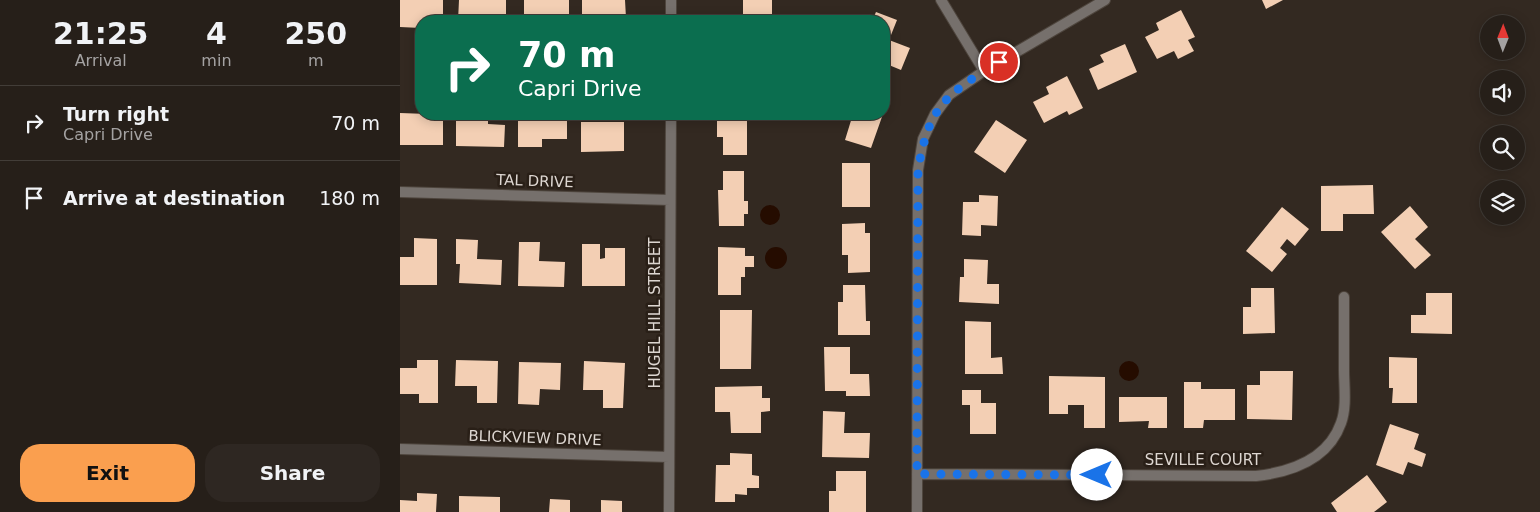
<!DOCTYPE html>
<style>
body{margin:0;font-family:"DejaVu Sans",sans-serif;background:#2e2722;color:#f1f3f6;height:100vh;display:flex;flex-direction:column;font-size:19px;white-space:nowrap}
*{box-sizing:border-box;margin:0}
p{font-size:16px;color:#a4a2a2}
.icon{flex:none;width:28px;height:28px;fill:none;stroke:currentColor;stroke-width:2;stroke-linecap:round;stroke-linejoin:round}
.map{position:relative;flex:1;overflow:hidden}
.details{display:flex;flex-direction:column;background:#261f19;width:400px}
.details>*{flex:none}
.top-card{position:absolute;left:15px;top:15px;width:475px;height:105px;border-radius:20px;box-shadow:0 2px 12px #0003,0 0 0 1px #423d38;background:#0b6e4f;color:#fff;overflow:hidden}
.needle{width:32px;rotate:1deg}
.controls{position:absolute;left:1080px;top:15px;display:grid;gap:10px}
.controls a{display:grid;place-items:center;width:45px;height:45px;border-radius:50%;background:#261f19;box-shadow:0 2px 12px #0003,0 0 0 1px #423d38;font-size:25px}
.pin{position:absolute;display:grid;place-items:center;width:42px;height:42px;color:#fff;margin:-21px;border:2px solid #fff;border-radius:50%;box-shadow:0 1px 5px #0007}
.me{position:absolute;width:55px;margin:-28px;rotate:270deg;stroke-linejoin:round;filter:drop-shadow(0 0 4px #0008)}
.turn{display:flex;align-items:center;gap:18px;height:105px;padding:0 20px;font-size:22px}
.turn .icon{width:65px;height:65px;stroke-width:2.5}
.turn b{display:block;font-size:35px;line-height:42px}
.eta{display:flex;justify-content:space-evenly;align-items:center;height:85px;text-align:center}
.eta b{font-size:30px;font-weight:700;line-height:35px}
.cta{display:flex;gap:10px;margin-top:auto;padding:10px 20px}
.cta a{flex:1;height:58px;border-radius:20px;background:#fa9f4f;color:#111;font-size:20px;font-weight:700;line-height:58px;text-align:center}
.cta a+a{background:#2e2722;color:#f1f3f6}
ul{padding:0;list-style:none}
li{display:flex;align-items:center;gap:15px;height:75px;padding:0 20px;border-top:1px solid #423d38}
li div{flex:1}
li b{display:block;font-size:19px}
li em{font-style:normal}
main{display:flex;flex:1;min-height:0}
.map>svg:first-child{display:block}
.water{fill:#250c00}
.building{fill:#f3cfb4}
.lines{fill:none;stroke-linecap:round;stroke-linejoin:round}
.street-casing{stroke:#4e453d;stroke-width:12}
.street{stroke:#76706c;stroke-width:10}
.route{stroke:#1a73e8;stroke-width:9;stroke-dasharray:0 16.2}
.labels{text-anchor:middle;stroke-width:5;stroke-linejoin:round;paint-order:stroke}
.street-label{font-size:15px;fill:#ddd6d1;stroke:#291f17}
</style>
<main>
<section class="details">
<div class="eta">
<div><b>21:25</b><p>Arrival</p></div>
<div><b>4</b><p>min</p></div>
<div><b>250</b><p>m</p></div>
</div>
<ul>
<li><svg class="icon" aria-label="right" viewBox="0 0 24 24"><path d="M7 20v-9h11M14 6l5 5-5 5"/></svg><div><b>Turn right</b><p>Capri Drive</p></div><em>70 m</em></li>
<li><svg class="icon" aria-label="arrive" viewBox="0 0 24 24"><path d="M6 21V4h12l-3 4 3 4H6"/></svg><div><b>Arrive at destination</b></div><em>180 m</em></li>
</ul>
<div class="cta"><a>Exit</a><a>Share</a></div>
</section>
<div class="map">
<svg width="1140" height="512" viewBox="0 0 1140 512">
<rect width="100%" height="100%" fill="#332921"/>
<path class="water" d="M360 215a10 10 0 1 1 20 0a10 10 0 1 1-20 0Z
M365 258a11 11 0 1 1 22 0a11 11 0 1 1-22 0Z
M719 371a10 10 0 1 1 20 0a10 10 0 1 1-20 0Z"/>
<path class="building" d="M0 0H43V21H21V28L0 27Z
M59 0H106V21H58Z
M124 0H169V21H124Z
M182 0H225L226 18 182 19Z
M343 0H372V21H318V14H343Z
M862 0H883L866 9Z
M781 10 795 37 788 40 794 51 778 59 774 51 757 59 745 37 759 30 756 23Z
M476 12 497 20 489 40 510 48 501 70 484 63V21H472Z
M725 44 737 72 698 90 689 69 704 62 700 55Z
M667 76 683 108 669 115 667 111 644 123 633 102 649 94 646 87Z
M0 113 28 114V119H43V145H0Z
M69 114H88V124L105 125 104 147 56 146V119L69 120Z
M118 114H167V139H142V147H118Z
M317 114H347V155H323V137H317Z
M453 114H483L471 148 445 140Z
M596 120 627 140 605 173 574 152Z
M181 122H224V151L181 152Z
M442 163H470V207H442Z
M323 171H344V201H348V214H344V226H319L318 190H323Z
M973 185 974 214H943V231H921V186Z
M579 195 598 196 597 226 581 225V236L562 235 563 202H579Z
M1010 206 1028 227 1015 239 1031 255 1015 269 981 232Z
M882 207 909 229 895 246 887 239 880 248 887 254 872 272 846 251Z
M465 223V233H470V272L448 273V255H442V224Z
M14 238 37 239V285H0V257H14Z
M56 239 78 240 77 259 102 260 101 285 59 283 60 264H56Z
M119 242H140L139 261 165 262 164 287 118 286Z
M182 244H200V259L205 258V248H225V286H182Z
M318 247 345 248V256H354V267H345V277H341V295H318Z
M564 259 588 260 587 284H599V304L559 302 560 277H564Z
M443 285H465L466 321H470V335H438V302H443Z
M851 288H874L875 333 843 334V307H851Z
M1026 293H1052V334L1011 333V315H1026Z
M320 310H352L351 369H320Z
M565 321 591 322V358L602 357 603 374H565Z
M424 347H450V374H469L470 396H446V391H425Z
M989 357 1017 358V403H992L993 388H989Z
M17 360H38V403H19V394H0V368H17Z
M56 360 98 361 97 403H77V386H55Z
M184 361 225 363 223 408H203V390H183Z
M119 362 161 363 160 390 140 389 139 405 118 404Z
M860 371H893L892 420 847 419V385H860Z
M649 376 705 377V428H684V405H668V414H649Z
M784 382H801V389H835V420H804L803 428H784Z
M362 386V398H370V411L361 412V433H331L330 412H315V387Z
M562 390H581V403H596V434H570V405H562Z
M719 397H767V428H748L749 421 719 422Z
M423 411 445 412 444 433H470L469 458 422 457Z
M990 424 1019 434 1014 449 1026 454 1022 467 1008 462 1003 475 976 465Z
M330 453 352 454V475L359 476V488H347V495L335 494V502H315L316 465H330Z
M436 471H466V512H429V491H436Z
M967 475 987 502 974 512H937L931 503Z
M17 493 37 494 36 512H0V500L17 501Z
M59 496 100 497V512H59Z
M150 499 170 500V512H149Z
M201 500 222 501V512H201Z"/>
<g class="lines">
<defs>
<path id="street" d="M541 0 584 71
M271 21V0
M0 192 270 200
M0 449 269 457
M517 474 856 476C891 472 928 460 941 423 947 407 944 386 944 370 944 345 944 321 944 297
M269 512 271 114
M517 512 518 170 523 139 535 114 549 95 584 71 705 0"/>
</defs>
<use href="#street" class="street-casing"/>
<use href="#street" class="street"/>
</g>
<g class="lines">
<path class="route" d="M599 62C545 95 529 106 518 170L517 474 697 475"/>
</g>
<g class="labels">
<g class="street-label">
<text transform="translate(135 181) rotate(2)" y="5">TAL DRIVE</text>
<text transform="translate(255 313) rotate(-90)" y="5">HUGEL HILL STREET</text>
<text transform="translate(135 438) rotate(2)" y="5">BLICKVIEW DRIVE</text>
<text x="803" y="465">SEVILLE COURT</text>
</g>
</g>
</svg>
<div class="controls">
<a><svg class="needle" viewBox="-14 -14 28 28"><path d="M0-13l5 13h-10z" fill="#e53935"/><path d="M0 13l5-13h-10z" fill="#a4a2a2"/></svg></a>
<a><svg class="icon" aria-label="sound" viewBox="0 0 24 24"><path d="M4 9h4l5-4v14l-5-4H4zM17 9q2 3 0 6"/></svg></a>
<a><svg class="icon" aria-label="search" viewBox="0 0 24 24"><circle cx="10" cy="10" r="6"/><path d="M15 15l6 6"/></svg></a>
<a><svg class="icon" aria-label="layers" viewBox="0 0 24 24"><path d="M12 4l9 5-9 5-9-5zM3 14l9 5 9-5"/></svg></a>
</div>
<div class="pin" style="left:599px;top:62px;background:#d93025"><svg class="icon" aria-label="arrive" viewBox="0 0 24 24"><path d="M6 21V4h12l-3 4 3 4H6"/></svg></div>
<svg class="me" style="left:697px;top:475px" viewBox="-20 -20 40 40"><circle r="19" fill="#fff"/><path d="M0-13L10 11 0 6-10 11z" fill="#1a73e8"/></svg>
<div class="top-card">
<div class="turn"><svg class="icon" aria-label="right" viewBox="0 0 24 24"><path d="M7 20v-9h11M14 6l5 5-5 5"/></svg><div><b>70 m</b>Capri Drive</div></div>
</div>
</div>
</main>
